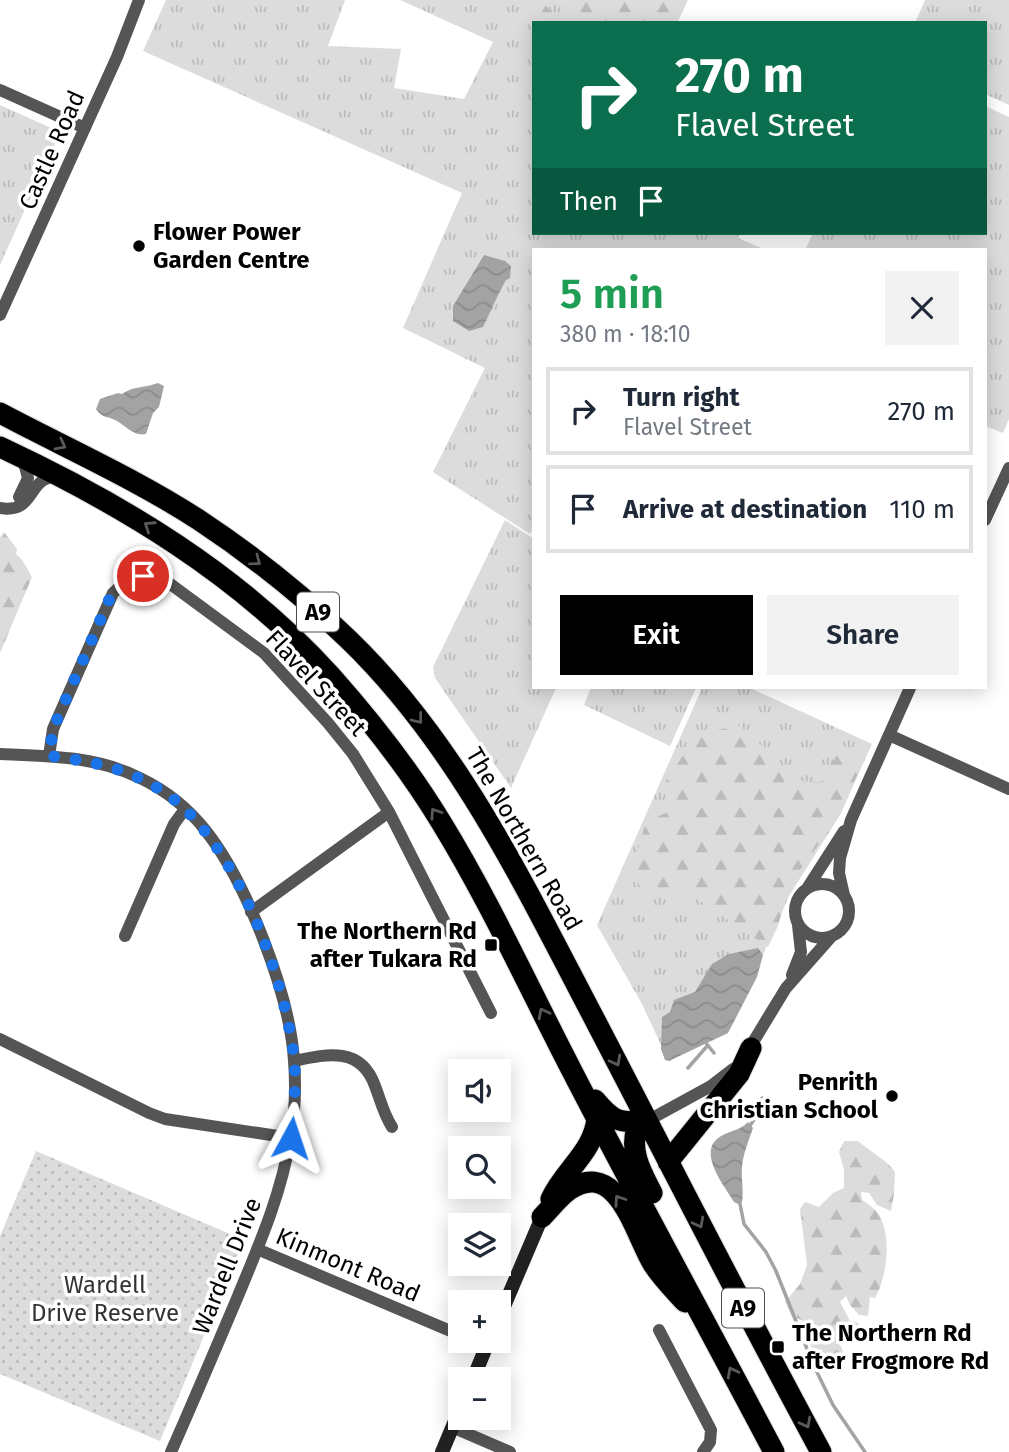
<!DOCTYPE html>
<meta charset="utf-8">
<style>
body{margin:0;font-family:"Fira Sans",sans-serif;background:#f2f2f3;color:#1f2937;height:100vh;display:flex;flex-direction:column;font-size:26px;white-space:nowrap}
*{box-sizing:border-box;margin:0}
p{font-size:23px;color:#747a83}
.icon{flex:none;width:38px;height:38px;fill:none;stroke:currentColor;stroke-width:2;stroke-linecap:round;stroke-linejoin:round}
.map{position:relative;flex:1;overflow:hidden}
.panel{position:absolute;left:532px;top:248px;width:455px;height:441px;display:flex;flex-direction:column;background:#fff;border-radius:0px;box-shadow:0 4px 18px #0003}
.panel>*{flex:none}
.hud{position:absolute;left:532px;top:21px;width:455px;height:214px;border-radius:0px;box-shadow:0 4px 18px #0003;background:#0b6e4f;color:#fff;overflow:hidden}
.controls{position:absolute;left:448px;top:1059px;display:grid;gap:14px}
.controls a{display:grid;place-items:center;width:63px;height:63px;border-radius:0px;background:#fff;box-shadow:0 4px 18px #0003;font-size:35px}
.pin{position:absolute;display:grid;place-items:center;width:60px;height:60px;color:#fff;margin:-30px;border:4px solid #fff;border-radius:50%;box-shadow:0 2px 7px #0007}
.me{position:absolute;width:77px;margin:-38px;rotate:5deg;stroke-linejoin:round;filter:drop-shadow(0 0 5px #0008)}
.turn{display:flex;align-items:center;gap:24px;height:147px;padding:0 28px;font-size:32px}
.turn .icon{width:91px;height:91px;stroke-width:2.5}
.turn b{display:block;font-size:49px;line-height:60px}
.then{display:flex;align-items:center;height:66px;padding:0 28px;background:#0003;gap:14px;font-size:26px}
.round{display:grid;place-items:center;flex:none;width:74px;height:74px;border-radius:0px;background:#f2f2f3}
.overview{display:flex;align-items:center;justify-content:space-between;height:119px;padding:0 28px}
h1{font-size:42px;font-weight:600;line-height:52px;color:#1e9e55}
.cta{display:flex;gap:14px;margin-top:auto;padding:14px 28px}
.cta a{flex:1;height:80px;border-radius:0px;background:#000;color:#fff;font-size:28px;font-weight:600;line-height:80px;text-align:center}
.cta a+a{background:#f2f2f3;color:#1f2937}
ul{padding:0;list-style:none}
li{display:flex;align-items:center;gap:21px;height:88px;margin:0 14px 10px;padding:0 14px;border:4px solid #e0e1e3;border-radius:0px}
li div{flex:1}
li b{display:block;font-size:26px}
li em{font-style:normal}
.map>svg:first-child{display:block}
.grass{fill:url(#grass-tufts)}
.forest{fill:url(#forest-firs)}
.park{fill:url(#park-dots)}
.water{fill:url(#water-waves)}
.lines{fill:none;stroke-linecap:round;stroke-linejoin:round}
.stream{stroke:#a3a3a3;stroke-width:3.5}
.highway-casing{stroke:#dbdbdb;stroke-width:23}
.street{stroke:#555;stroke-width:12}
.secondary{stroke:#222;stroke-width:14}
.highway{stroke:#000;stroke-width:21}
.oneway{stroke:#595959}
.route{stroke:#1a73e8;stroke-width:12;stroke-dasharray:0 21.6}
.poi-dot{fill:#000;stroke:#fff;stroke-width:2.5}
.labels{text-anchor:middle;stroke-width:7;stroke-linejoin:round;paint-order:stroke}
.shield{fill:#fff;stroke:#4c4c4c;stroke-width:2}
.shield-label{font-size:23px;font-weight:bold;fill:#000}
.street-label{font-size:24px;fill:#000;stroke:#fff}
.poi-label{font-size:24px;font-weight:bold;fill:#000;stroke:#fff;text-anchor:start}
.park-label{font-size:24px;fill:#333;stroke:#fff}
</style>
<div class="map">
<svg width="1009" height="1452" viewBox="0 0 1009 1452">
<defs>
<pattern id="grass-tufts" width="24" height="20" patternUnits="userSpaceOnUse" patternTransform="scale(1.75)"><rect width="24" height="20" fill="#dcdcdc"/><path d="M3 7l-1-3M5 7V3M7 7l1-3M15 17l-1-3M17 17v-4M19 17l1-3" fill="none" stroke="#bbb"/></pattern>
<pattern id="forest-firs" width="22" height="20" patternUnits="userSpaceOnUse" patternTransform="scale(1.75)"><rect width="22" height="20" fill="#dcdcdc"/><path d="M5 1l3.5 6h-7zM16 11l3.5 6h-7z" fill="#bbb"/></pattern>
<pattern id="park-dots" width="8" height="8" patternUnits="userSpaceOnUse" patternTransform="scale(1.75)"><rect width="8" height="8" fill="#dcdcdc"/><path d="M2 2h.1M6 6h.1" fill="none" stroke="#bbb" stroke-width="1.8" stroke-linecap="round"/></pattern>
<pattern id="water-waves" width="16" height="10" patternUnits="userSpaceOnUse" patternTransform="scale(1.75)"><rect width="16" height="10" fill="#a3a3a3"/><path d="M0 5q4-4 8 0t8 0" fill="none" stroke="#8b8b8b"/></pattern>
</defs>
<rect width="100%" height="100%" fill="#fff"/>
<path class="grass" d="M166 0H345L328 46 401 49 394 88 464 99 493 42 400 0H677L667 23H534V233H740L738 238 766 250H534V527L530 534 433 472 485 368 403 328 462 193 143 51Z
M925 0H1009V105L985 94V23H915Z
M0 105 60 132 0 265Z
M985 106 1009 117V419L1003 433 985 426V250H805L813 233H985Z
M505 520 534 539V688H556L511 788 435 678 433 667Z
M591 688H696L670 746 584 705Z
M702 688H750L872 744 840 815 789 896 730 1029 668 1060 642 1004 597 925Z"/>
<path class="forest" d="M566 0H688L677 23H568L571 21Z
M523 1 543 2 560 23H534Z
M4 532 17 549 16 554C25 561 26 568 32 577L0 653V537Z
M740 726 773 756 795 781 821 782 843 745 864 759 840 815 792 881 777 928 768 947 681 888 644 895 632 869 646 822 672 810 666 781 698 733Z
M844 1141H858C870 1152 885 1158 895 1172L894 1194 891 1211 877 1205 869 1193 861 1192 862 1200C868 1204 875 1208 879 1215 892 1237 887 1277 875 1298L870 1297 868 1316 859 1315 850 1305 846 1296 840 1302 850 1321 857 1322 862 1328 858 1341 849 1342 841 1338 838 1342C845 1351 844 1359 839 1369 813 1367 810 1343 803 1321L792 1316 785 1302 800 1284 807 1265 800 1209 805 1202 819 1207 833 1193 844 1188V1170L839 1152Z"/>
<path class="park" d="M36 1151 244 1240 160 1441 0 1374V1236Z"/>
<path class="water" d="M484 255 505 261 511 266 510 278 506 280C497 296 491 311 483 327L469 331 453 321V306Z
M158 383 164 386 159 407 153 413 146 434C133 437 126 425 115 420 107 416 102 418 96 409L100 399 118 393 122 394C133 386 145 388 158 383Z
M758 948 763 955 757 977 728 1033 669 1061 665 1060 661 1049 662 1017 670 1012 674 1000 695 992 712 964 729 954Z
M748 1122 753 1128C749 1140 743 1154 742 1167 741 1179 744 1190 742 1202L738 1204 734 1202C724 1185 694 1149 723 1135 733 1130 740 1130 748 1122Z"/>
<g class="lines">
<path class="stream" d="M706 1043 714 1053
M688 1068 708 1045
M760 1112 762 1109V1098
M749 1127 759 1112 756 1109
M739 1199 744 1224 766 1252 776 1271 813 1364 833 1405 865 1452"/>
<defs>
<path id="highway" d="M0 413C66 448 136 479 199 520 252 555 302 595 348 639 459 746 525 887 596 1022 671 1166 744 1310 821 1452
M0 447C122 504 240 575 331 676 371 721 410 771 441 822 490 902 529 988 572 1071 638 1199 707 1325 774 1452
M595 1100C613 1122 619 1123 647 1121
M647 1121 637 1128C629 1152 642 1173 652 1193
M668 1162 739 1074 751 1048
M551 1199C564 1170 594 1152 597 1118
M542 1217C551 1208 559 1197 569 1190 618 1157 635 1235 653 1264 662 1278 674 1290 685 1302"/>
</defs>
<use href="#highway" class="highway-casing"/>
<path class="street" d="M0 90 85 128
M0 315 117 57 139 0
M18 458 24 463 28 478 19 497
M0 508C36 514 26 478 57 476
M985 520 1009 468
M889 735 1009 789
M0 754C48 756 96 756 140 778 165 790 189 809 206 831 247 883 290 995 294 1061 296 1087 295 1115 290 1140 281 1195 259 1245 238 1296 216 1348 194 1400 171 1452
M49 756 53 729 113 593C129 576 149 572 169 583L264 653 328 723 353 754 389 812 491 1013
M795 911a27 27 0 1 1 54 0a27 27 0 1 1-54 0Z
M808 887 844 831
M844 895 839 873 840 858 851 820 910 688
M251 912 389 812
M125 936 174 824 185 809
M792 975 801 952 798 925
M0 1039 149 1113 165 1119 291 1138
M747 1052 786 988 831 937
M294 1061C327 1054 361 1046 375 1086 381 1101 383 1113 392 1127
M647 1121 711 1086 733 1069
M257 1249 460 1335
M659 1330 711 1430 710 1442 703 1452
M472 1340 487 1347
M452 1427 510 1452"/>
<path class="secondary" d="M499 1318 542 1217
M473 1379 489 1340
M442 1452 460 1409"/>
<use href="#highway" class="highway"/>
</g>
<defs><path id="oneway-chevron" d="M-2-3.5L2.5 0L-2 3.5" fill="none" stroke-width="1.6" stroke-linecap="round" stroke-linejoin="round" transform="scale(1.75)"/></defs>
<g class="oneway">
<use href="#oneway-chevron" transform="translate(61 445) rotate(28)"/>
<use href="#oneway-chevron" transform="translate(149 526) rotate(-147)"/>
<use href="#oneway-chevron" transform="translate(256 561) rotate(37)"/>
<use href="#oneway-chevron" transform="translate(418 719) rotate(52)"/>
<use href="#oneway-chevron" transform="translate(435 813) rotate(-124)"/>
<use href="#oneway-chevron" transform="translate(543 1013) rotate(-117)"/>
<use href="#oneway-chevron" transform="translate(616 1061) rotate(62)"/>
<use href="#oneway-chevron" transform="translate(619 1200) rotate(-124)"/>
<use href="#oneway-chevron" transform="translate(699 1223) rotate(62)"/>
<use href="#oneway-chevron" transform="translate(732 1372) rotate(-118)"/>
<use href="#oneway-chevron" transform="translate(806 1423) rotate(62)"/>
</g>
<g class="lines">
<path class="route" d="M143 576 124 583 109 600 53 729 49 756C92 761 132 769 168 795 236 843 285 978 294 1058 297 1085 293 1112 291 1138"/>
</g>
<g class="poi-dot">
<circle cx="139" cy="246" r="7"/>
<rect x="484" y="938" width="14" height="14" rx="3.5"/>
<circle cx="892" cy="1096" r="7"/>
<rect x="771" y="1340" width="14" height="14" rx="3.5"/>
</g>
<g class="labels">
<g class="shield">
<rect x="297" y="592.5" width="42" height="39" rx="5"/>
<rect x="722" y="1288.5" width="42" height="39" rx="5"/>
</g>
<g class="shield-label">
<text x="318" y="620">A9</text>
<text x="743" y="1316">A9</text>
</g>
<g class="street-label">
<text transform="translate(52 150) rotate(-66)" y="8">Castle Road</text>
<text transform="translate(316 683) rotate(47)" y="8">Flavel Street</text>
<text transform="translate(524 839) rotate(60)" y="8">The Northern Road</text>
<text transform="translate(348 1265) rotate(23)" y="8">Kinmont Road</text>
<text transform="translate(227 1266) rotate(-68)" y="8">Wardell Drive</text>
</g>
<g class="poi-label">
<text x="153" y="240">Flower Power<tspan x="153" dy="28">Garden Centre</tspan></text>
<text x="477" y="939" text-anchor="end">The Northern Rd<tspan x="477" dy="28">after Tukara Rd</tspan></text>
<text x="878" y="1090" text-anchor="end">Penrith<tspan x="878" dy="28">Christian School</tspan></text>
<text x="792" y="1341">The Northern Rd<tspan x="792" dy="28">after Frogmore Rd</tspan></text>
</g>
<g class="park-label">
<text x="105" y="1293">Wardell<tspan x="105" dy="28">Drive Reserve</tspan></text>
</g>
</g>
</svg>
<div class="controls">
<a><svg class="icon" aria-label="sound" viewBox="0 0 24 24"><path d="M4 9h4l5-4v14l-5-4H4zM17 9q2 3 0 6"/></svg></a>
<a><svg class="icon" aria-label="search" viewBox="0 0 24 24"><circle cx="10" cy="10" r="6"/><path d="M15 15l6 6"/></svg></a>
<a><svg class="icon" aria-label="layers" viewBox="0 0 24 24"><path d="M12 4l9 5-9 5-9-5zM3 14l9 5 9-5"/></svg></a>
<a>+</a>
<a>−</a>
</div>
<div class="pin" style="left:143px;top:576px;background:#d93025"><svg class="icon" aria-label="arrive" viewBox="0 0 24 24"><path d="M6 21V4h12l-3 4 3 4H6"/></svg></div>
<svg class="me" style="left:291px;top:1138px" viewBox="-20 -20 40 40"><path d="M0-17L14 15 0 8-14 15z" fill="#1a73e8" stroke="#fff" stroke-width="4"/></svg>
<div class="hud">
<div class="turn"><svg class="icon" aria-label="right" viewBox="0 0 24 24"><path d="M7 20v-9h11M14 6l5 5-5 5"/></svg><div><b>270 m</b>Flavel Street</div></div>
<div class="then">Then<svg class="icon" aria-label="arrive" viewBox="0 0 24 24"><path d="M6 21V4h12l-3 4 3 4H6"/></svg></div>
</div>
<section class="panel">
<div class="overview"><div><h1>5 min</h1><p>380 m · 18:10</p></div><a class="round"><svg class="icon" aria-label="close" viewBox="0 0 24 24"><path d="M6 6l12 12M18 6L6 18"/></svg></a></div>
<ul>
<li><svg class="icon" aria-label="right" viewBox="0 0 24 24"><path d="M7 20v-9h11M14 6l5 5-5 5"/></svg><div><b>Turn right</b><p>Flavel Street</p></div><em>270 m</em></li>
<li><svg class="icon" aria-label="arrive" viewBox="0 0 24 24"><path d="M6 21V4h12l-3 4 3 4H6"/></svg><div><b>Arrive at destination</b></div><em>110 m</em></li>
</ul>
<div class="cta"><a>Exit</a><a>Share</a></div>
</section>
</div>
